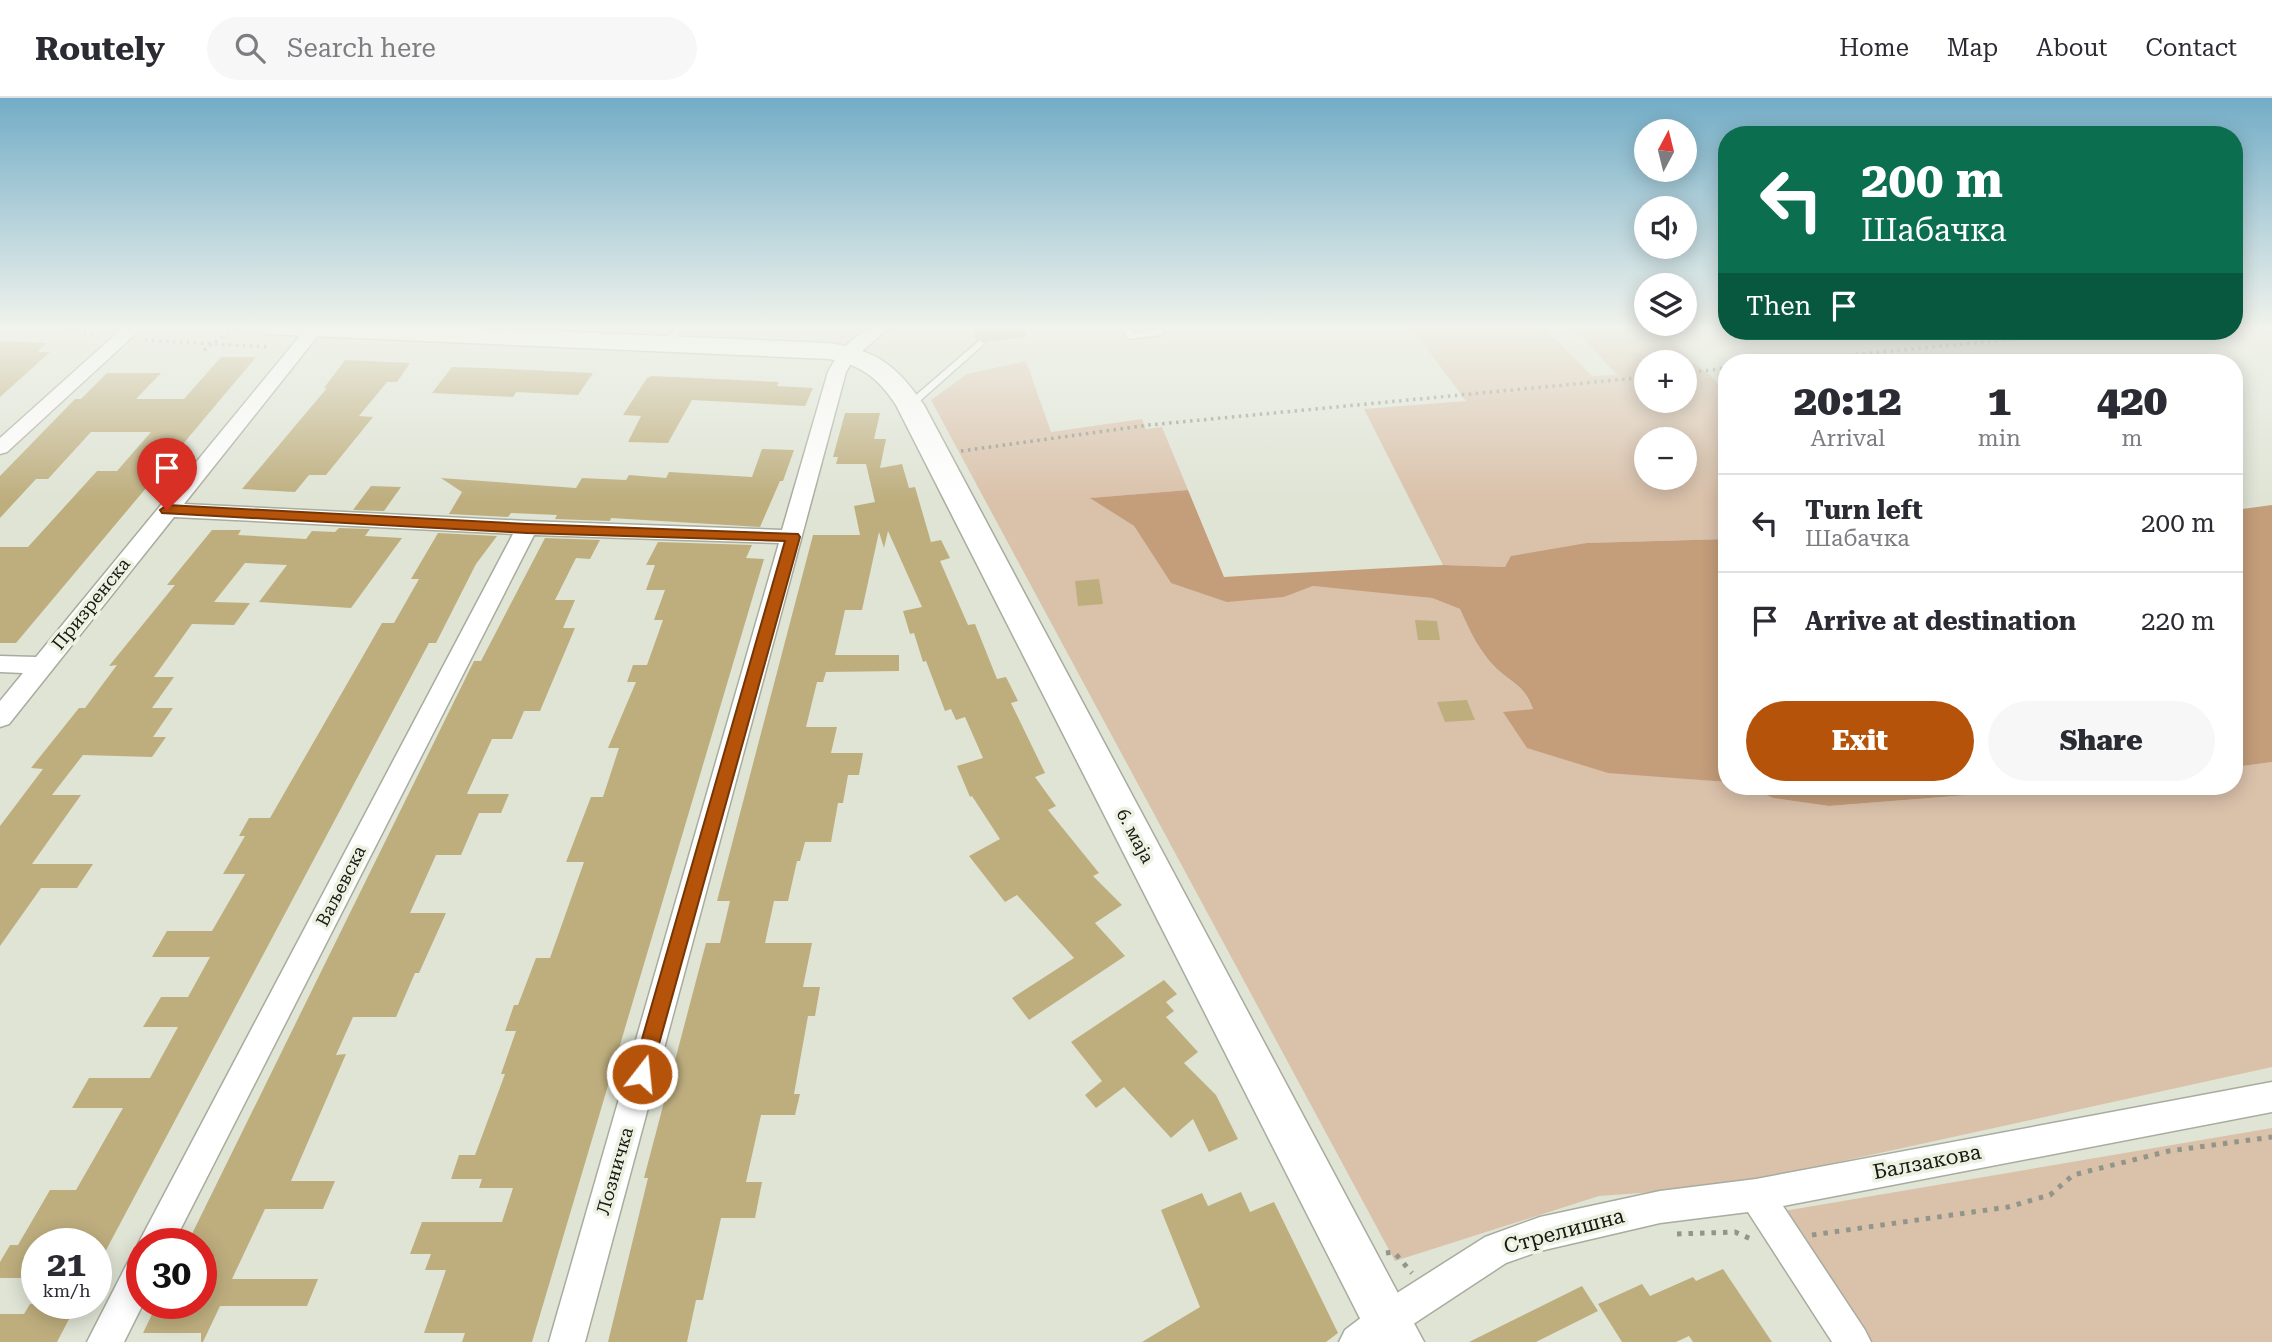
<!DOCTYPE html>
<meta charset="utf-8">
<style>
body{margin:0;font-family:"Roboto Serif",serif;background:#f7f7f7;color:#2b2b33;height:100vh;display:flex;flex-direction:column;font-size:26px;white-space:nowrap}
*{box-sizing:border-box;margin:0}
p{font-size:23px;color:#7c7c81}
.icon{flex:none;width:38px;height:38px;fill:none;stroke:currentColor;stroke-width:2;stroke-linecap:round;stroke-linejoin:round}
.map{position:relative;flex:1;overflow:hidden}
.panel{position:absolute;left:1718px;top:256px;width:525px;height:441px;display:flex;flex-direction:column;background:#fff;border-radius:28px;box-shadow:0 4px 18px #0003}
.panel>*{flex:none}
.hud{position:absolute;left:1718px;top:28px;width:525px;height:214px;border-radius:28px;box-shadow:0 4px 18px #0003;background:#0b6e4f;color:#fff;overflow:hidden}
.needle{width:46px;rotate:7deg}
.fabs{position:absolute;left:1634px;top:21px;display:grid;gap:14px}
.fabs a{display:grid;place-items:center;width:63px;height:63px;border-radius:50%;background:#fff;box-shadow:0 4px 18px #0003;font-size:35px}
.speed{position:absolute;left:21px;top:1130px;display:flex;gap:14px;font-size:35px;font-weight:700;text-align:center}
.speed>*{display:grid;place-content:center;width:91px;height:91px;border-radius:50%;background:#fff;box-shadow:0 4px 18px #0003;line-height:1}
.speed small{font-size:18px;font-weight:400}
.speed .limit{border:10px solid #d22;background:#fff;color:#111}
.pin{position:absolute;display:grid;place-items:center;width:60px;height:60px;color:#fff;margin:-72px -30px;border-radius:50% 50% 50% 0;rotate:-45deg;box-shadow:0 0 7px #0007}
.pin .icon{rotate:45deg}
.me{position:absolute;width:77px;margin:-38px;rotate:16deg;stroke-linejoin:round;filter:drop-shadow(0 0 5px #0008)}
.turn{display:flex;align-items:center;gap:24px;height:147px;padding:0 28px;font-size:32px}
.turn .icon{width:91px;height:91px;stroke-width:2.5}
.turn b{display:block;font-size:49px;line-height:60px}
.then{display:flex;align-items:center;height:66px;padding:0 28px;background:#0003;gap:14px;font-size:26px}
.eta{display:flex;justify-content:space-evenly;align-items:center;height:119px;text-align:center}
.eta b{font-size:42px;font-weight:800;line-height:49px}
.cta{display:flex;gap:14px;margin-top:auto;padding:14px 28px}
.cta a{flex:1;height:80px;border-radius:42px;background:#b45309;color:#fff;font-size:28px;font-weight:800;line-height:80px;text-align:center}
.cta a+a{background:#f7f7f7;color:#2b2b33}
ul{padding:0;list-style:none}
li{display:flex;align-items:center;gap:21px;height:98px;padding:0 28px;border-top:2px solid #e1e1e2}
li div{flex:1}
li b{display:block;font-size:26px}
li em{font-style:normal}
header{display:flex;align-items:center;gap:42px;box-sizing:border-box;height:98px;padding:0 35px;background:#fff;border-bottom:2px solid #e1e1e2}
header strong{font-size:33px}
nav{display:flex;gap:38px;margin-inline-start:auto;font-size:24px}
.search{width:490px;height:63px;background:#f7f7f7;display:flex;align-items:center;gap:18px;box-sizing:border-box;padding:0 24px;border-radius:38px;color:#7c7c81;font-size:26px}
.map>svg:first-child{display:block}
.green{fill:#dac1aa;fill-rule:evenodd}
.forest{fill:#c49d7a}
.building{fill:#beae7e}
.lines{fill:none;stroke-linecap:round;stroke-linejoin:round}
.lane-casing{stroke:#a8ac9e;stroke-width:3}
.street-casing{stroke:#a8ac9e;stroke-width:3}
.secondary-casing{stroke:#a8ac9e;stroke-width:3}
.path-far1{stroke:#92968a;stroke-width:3.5;stroke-dasharray:2.5 4.5;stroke-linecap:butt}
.path{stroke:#92968a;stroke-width:5;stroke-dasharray:4.5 7;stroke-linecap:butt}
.lane{fill:#fff;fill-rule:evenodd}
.street{fill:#fff;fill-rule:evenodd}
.secondary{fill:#fff;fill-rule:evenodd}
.route{fill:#b45309;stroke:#753606;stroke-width:2}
.labels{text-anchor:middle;stroke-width:7;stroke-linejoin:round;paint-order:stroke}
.street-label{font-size:18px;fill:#171913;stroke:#edf1e2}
.near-street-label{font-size:21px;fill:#171913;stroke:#edf1e2}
</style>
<header>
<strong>Routely</strong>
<div class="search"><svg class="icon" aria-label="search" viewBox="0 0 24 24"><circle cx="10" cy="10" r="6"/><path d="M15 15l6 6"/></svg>Search here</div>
<nav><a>Home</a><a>Map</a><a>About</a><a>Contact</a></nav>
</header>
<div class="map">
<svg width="2272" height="1244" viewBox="0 0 2272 1244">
<rect width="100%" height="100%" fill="#dfe4d5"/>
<path class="green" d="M1410 228H1543L1592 278 1617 277 1571 228H1662L1692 264 1710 277 1727 297V441L1587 445 1505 469 1443 467 1364 311 1466 303ZM1647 264H1685V303H1647ZM1647 341H1685V380H1647Z
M1026 263 1051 334 1142 321 1146 331 1162 329 1188 392 1091 400 1134 428 1171 485 1284 499 1313 488 1381 494 1432 500 1460 511C1470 533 1479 555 1497 571 1515 588 1522 586 1533 611L1504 615 1608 674 1727 684V688H1746L1773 700 1829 708 2080 688H2235V669L2272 664V969L1725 1089 1599 1098 1395 1163 931 302 967 276Z
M2272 1030V1244H1869L1778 1114Z"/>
<path class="forest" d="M1188 392 1224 479 1443 467 1505 469 1511 458 1587 445 1727 441V684L1608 675 1527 650 1503 614 1533 611C1524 587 1514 587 1497 571 1479 554 1470 533 1460 511L1432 500 1313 488 1284 499 1227 504 1171 485 1134 428 1090 400Z
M2272 407V664L2235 669V412Z
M1746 688H2080L1829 708 1773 700Z"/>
<path class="building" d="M972 228H1025L1026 239 986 244 980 239 976 242Z
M0 243 47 245 37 254H50L0 299Z
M221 259H256L16 545H0V449H28L97 373H117L151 334H91L48 381H36L0 420V378L75 301H81L107 275H161L136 301H184Z
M345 262 410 265 397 284H387L359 318 373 319 326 377H309L295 394 242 391 327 290H324Z
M452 269 484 270 593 275 578 297 516 294 513 299 432 295Z
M652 278 779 284 777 288 813 290 805 308 692 302 668 345 628 344 641 318 623 317 647 280Z
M845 315H880L874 341H886L880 370 902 366 909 390 915 389 931 444 941 442 950 460 940 463 968 527 975 526 997 581 1006 579 1018 603 1011 605 1045 675 1035 679 1056 708 1048 712 1099 775 1093 778 1122 807 1095 825 1125 858 1029 922 1012 900 1074 860 1017 797 1005 804 969 758 1000 741 972 698 970 699 957 668 983 660 965 619 956 622 951 611 945 613 926 563 923 564 914 535 910 536 903 513 922 509 888 433 884 450 879 434 862 512H845L835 557H899V573L826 574 823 584H817L806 629H837L831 655H863L859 677H848L843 705H838L831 744H805L800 763H797L788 803H774L765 845H812L803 889H820L815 918H808L794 996H800L795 1017H761L746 1084H762L755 1120H721L703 1202H696L687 1244H608L648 1080H644L706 845H720L730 803H717L813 437H860L854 408 875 404 866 366H836L838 359H833Z
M762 351 794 352 783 383H780L760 429 611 420 610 423 555 421 557 417 511 415 508 419 449 416 462 394 441 380 576 390 582 380 626 382 629 377 666 380 669 374 752 379Z
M371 388 401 389 384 413 353 412Z
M339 430 370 431 365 438 402 440 351 510 259 504 287 467 245 465 214 504 250 505 234 527 192 526 154 579H174L152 610H173L153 639H166L152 659 83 657 52 697H81L32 766H93L77 790H41L0 848V728L43 671 31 670 79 610H85L117 567 109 568 175 487H167L212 432H241L238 437 306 441 312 433 335 434Z
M438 435 497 438 476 466 436 545H429L96 1171V1140H37V1180H0V1164L10 1147H18L50 1092H76L123 1010H72L89 980H150L178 929H143L161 899H188L210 859H152L167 833H212L245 776H223L245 738H239L249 720H270L382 525H394L419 481H411Z
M545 440 600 442 590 461 576 460 555 502H575L563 530H575L540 613H524L512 641H492L467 696H509L501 715H479L461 757H436L410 815H446L419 875H415L396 919H353L336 957 346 956 291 1083H335L323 1111H265L232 1181H318L307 1208H220L203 1244H201V1235H143L157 1206H201V1146H187L474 563H481Z
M658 444 752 447 746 460 764 461 532 1244H462L465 1235H424L446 1172H425L431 1156H410L422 1124H502L513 1090H479L482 1081H451L459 1057H475L505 976H501L516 933H505L514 907H518L536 860H550L584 764H566L591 699H603L619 650H608L636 584H627L633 567H647L663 522H654L665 492H646L655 467H646Z
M1099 481 1103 506 1078 508 1075 483Z
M1415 522 1437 523 1440 542H1418Z
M1467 602 1475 622 1445 624 1437 604Z
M1164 882 1177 896 1166 904 1174 913 1166 919 1198 954 1184 965 1216 997 1238 1041 1209 1054 1193 1021 1171 1040 1124 989 1096 1010 1085 997 1102 983 1071 944Z
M1241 1094 1250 1114 1274 1104 1338 1235 1326 1244H1142L1200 1209 1161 1112 1202 1095 1208 1108Z
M1723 1171 1772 1244H1693L1689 1238 1676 1244H1622L1598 1206 1642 1186 1650 1198 1693 1179 1696 1183Z
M1582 1188 1598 1213 1536 1244H1469Z
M30 1206H77L57 1244H0V1216H24Z"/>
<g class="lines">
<defs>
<path id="lane" d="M676 228H684L672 248H666L665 246Z
M1120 228H1128L1133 235 1160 231 1164 234 1160 237 1130 241 1127 240Z
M980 242 984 245 983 247 913 309H907V305Z"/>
<path id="street" d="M125 228H144L7 354 0 356V340Z
M308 228 324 230 184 406 527 423 782 432 828 274C841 249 862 226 891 228L854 260 846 274 585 1244H549L779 445 534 437 173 1146H142V1155L138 1146 513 436 174 419 9 626 0 629V603L23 575 0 574V558L36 559Z
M2272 984V1014L1783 1108 1865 1232 1871 1244H1832L1748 1114 1660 1125 1540 1153 1506 1165 1386 1244H1339L1345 1232 1375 1209 1485 1139 1540 1119 1660 1093 1756 1081Z
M142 1155 143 1206 124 1244H87L130 1160Z"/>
<path id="secondary" d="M254 228H430L829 245C878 253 896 267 924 307L1424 1244H1372L896 307C879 281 861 266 829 261L267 236 258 233Z"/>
</defs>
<use href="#lane" class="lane-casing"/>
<use href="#street" class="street-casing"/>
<use href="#secondary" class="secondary-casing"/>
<path class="path-far1" d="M64 228 98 239
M145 242 269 249
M204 252 237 228
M1779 264 2095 233
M1685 275 1727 270
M961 353 1149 327 1647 279"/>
<path class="path" d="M1677 1136 1735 1134 1751 1141
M1812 1137 2008 1109 2050 1097 2073 1077 2169 1053 2272 1039
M1386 1155 1394 1154 1412 1175"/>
<use href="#lane" class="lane"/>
<use href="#street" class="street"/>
<use href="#secondary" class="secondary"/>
</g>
<linearGradient id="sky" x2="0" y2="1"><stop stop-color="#73adc7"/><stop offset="0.57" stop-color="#f1f3ec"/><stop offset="1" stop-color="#f1f3ec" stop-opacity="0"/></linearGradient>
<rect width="2272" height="402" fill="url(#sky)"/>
<path class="route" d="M167 407 527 426 798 436 800 439 649 982 642 985 635 982 632 976 785 443 527 435 162 415 160 412Z"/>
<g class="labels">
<g class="street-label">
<text transform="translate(91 506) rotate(-51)" y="6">Призренска</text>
<text transform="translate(1135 738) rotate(62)" y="6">6. маја</text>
<text transform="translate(341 788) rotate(-63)" y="6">Ваљевска</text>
<text transform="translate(615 1073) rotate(-74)" y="6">Лозничка</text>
</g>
<g class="near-street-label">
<text transform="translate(1927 1064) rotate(-11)" y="7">Балзакова</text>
<text transform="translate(1564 1133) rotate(-15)" y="7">Стрелишна</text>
</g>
</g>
</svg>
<div class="fabs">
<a><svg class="needle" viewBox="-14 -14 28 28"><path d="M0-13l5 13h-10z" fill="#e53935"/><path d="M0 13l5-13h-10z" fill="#7c7c81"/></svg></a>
<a><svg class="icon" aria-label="sound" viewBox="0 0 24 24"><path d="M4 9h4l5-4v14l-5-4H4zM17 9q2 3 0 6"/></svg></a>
<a><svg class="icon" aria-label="layers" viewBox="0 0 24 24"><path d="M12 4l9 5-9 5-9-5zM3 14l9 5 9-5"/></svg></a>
<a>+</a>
<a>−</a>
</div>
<div class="speed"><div>21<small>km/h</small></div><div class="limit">30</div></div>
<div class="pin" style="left:167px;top:412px;background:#d93025"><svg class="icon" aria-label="arrive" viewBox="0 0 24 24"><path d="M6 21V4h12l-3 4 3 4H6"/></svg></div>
<svg class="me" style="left:642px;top:976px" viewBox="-20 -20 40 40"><circle r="17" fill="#b45309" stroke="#fff" stroke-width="3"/><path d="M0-11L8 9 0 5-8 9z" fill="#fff"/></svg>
<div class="hud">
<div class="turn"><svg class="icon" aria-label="left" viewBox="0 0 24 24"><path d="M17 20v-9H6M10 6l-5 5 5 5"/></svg><div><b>200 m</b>Шабачка</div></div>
<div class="then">Then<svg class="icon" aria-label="arrive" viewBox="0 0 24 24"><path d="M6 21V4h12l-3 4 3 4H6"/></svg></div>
</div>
<section class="panel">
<div class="eta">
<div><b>20:12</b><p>Arrival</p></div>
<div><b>1</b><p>min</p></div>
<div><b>420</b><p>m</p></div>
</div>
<ul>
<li><svg class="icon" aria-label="left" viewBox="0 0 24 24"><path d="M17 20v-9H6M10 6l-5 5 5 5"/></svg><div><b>Turn left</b><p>Шабачка</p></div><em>200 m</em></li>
<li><svg class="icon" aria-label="arrive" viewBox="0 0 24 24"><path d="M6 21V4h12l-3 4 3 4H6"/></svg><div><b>Arrive at destination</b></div><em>220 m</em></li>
</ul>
<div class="cta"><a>Exit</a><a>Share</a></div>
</section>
</div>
